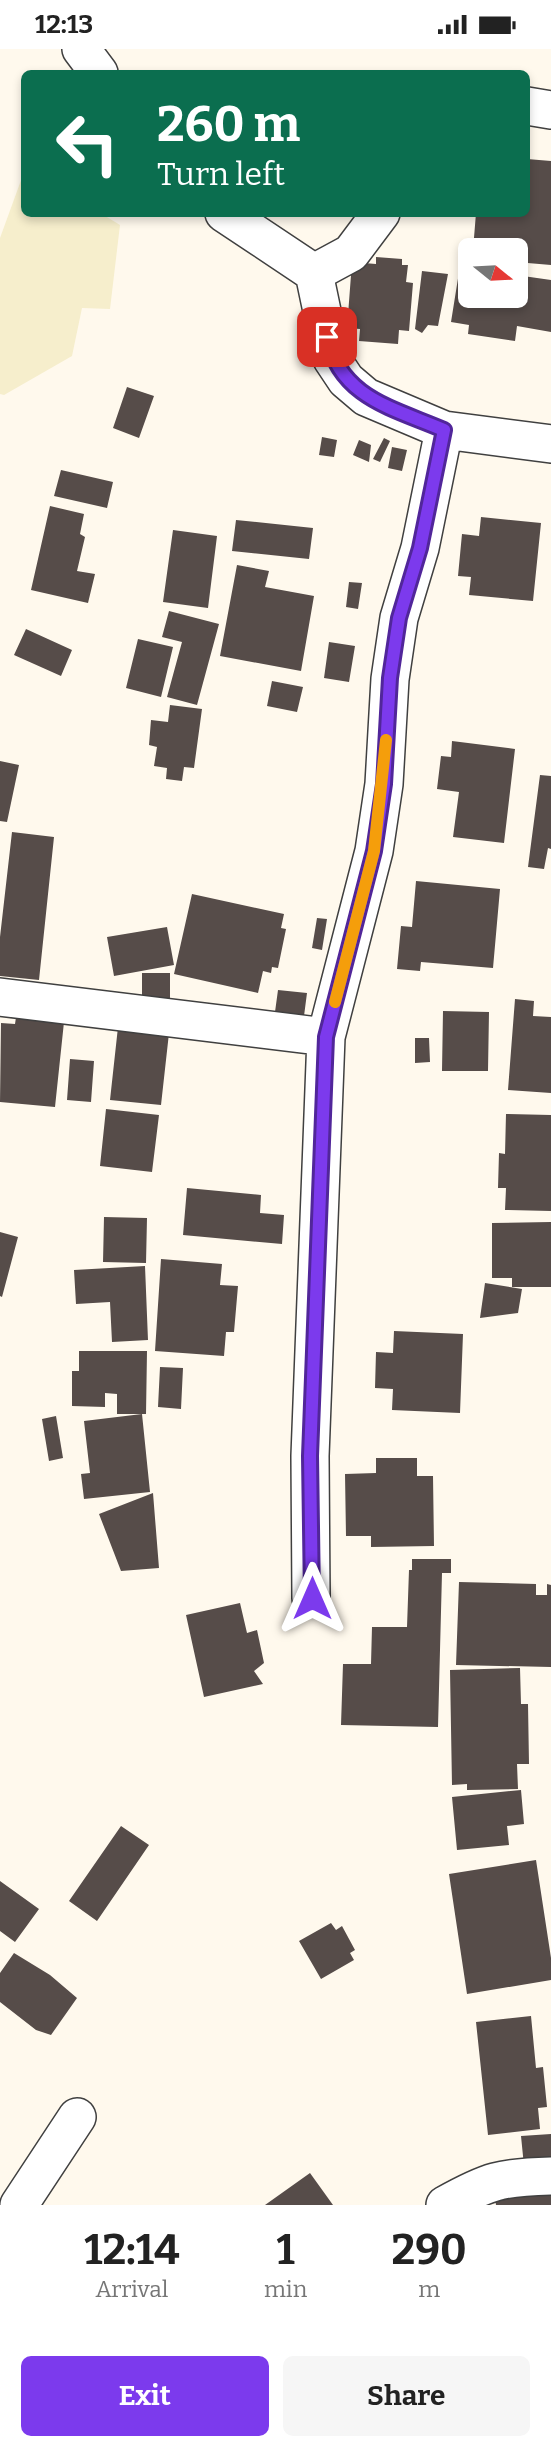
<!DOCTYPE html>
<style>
body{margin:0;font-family:Bitter,serif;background:#f6f6f6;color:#222;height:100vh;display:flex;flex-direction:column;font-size:26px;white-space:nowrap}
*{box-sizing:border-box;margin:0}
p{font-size:23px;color:#767676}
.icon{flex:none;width:38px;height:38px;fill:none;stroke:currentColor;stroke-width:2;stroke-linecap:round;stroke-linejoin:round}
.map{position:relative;height:2156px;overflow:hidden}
.panel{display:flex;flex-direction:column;background:#fff;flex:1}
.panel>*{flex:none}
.top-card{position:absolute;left:21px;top:21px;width:509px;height:147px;border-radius:10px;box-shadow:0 4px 10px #0003;background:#0b6e4f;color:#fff;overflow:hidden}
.needle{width:46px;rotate:108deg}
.buttons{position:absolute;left:458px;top:189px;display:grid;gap:14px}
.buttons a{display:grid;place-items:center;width:70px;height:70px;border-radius:10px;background:#fff;box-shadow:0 4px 10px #0003;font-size:35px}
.pin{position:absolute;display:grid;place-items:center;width:60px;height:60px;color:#fff;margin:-30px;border-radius:14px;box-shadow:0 4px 10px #0006}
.me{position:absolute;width:77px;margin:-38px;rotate:0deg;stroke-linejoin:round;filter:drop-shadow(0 0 5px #0008)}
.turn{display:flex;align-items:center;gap:24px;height:147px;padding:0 21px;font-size:32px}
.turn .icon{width:91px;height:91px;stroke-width:2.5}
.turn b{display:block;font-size:49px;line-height:60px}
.eta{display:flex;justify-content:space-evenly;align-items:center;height:119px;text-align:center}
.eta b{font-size:42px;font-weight:700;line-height:49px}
.primary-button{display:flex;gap:14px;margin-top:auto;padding:14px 21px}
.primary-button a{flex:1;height:80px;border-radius:10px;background:#7c3aed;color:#fff;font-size:28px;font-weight:700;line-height:80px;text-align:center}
.primary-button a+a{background:#f6f6f6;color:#222}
.status{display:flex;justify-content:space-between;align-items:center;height:49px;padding:0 35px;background:#fff;direction:ltr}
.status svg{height:19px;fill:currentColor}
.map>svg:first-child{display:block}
.farmland{fill:#f6eecc}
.building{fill:#564c49}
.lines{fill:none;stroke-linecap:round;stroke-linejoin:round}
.street-casing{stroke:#404040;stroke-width:40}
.street{stroke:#fff;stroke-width:37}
.route-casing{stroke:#51269a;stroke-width:18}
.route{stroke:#7c3aed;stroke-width:12}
.slow{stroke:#f59e0b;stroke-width:12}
</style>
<div class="status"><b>12:13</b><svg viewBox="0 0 49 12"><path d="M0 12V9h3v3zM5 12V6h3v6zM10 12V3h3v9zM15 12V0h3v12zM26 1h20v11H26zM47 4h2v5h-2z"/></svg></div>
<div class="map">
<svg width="551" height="2156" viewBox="0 0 551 2156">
<rect width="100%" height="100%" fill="#fff9ed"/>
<path class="farmland" d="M24 123V164L102 165 120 176 110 260 82 259 72 307 4 346 0 345V189Z"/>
<path class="building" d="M527 110 551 112V216L516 213V201H473L476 164H527Z
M376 208 402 210V216H408L406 233 413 234 409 282 399 281 398 295 359 292 360 280 347 279 352 213 376 215Z
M460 217 471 219V247H516V226L551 231V283L517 277 515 292 468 285 469 276 451 273Z
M422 222 448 225 438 277 428 276 422 284 415 280Z
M127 338 154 347 139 389 113 379Z
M322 388 337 391 334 408 319 406Z
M384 389 390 392 380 413 373 410Z
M359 391 371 396 369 413 353 406Z
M392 398 407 401 402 422 388 419Z
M61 421 113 433 107 459 54 447Z
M50 457 84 465 80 485 85 488 77 522 95 525 88 554 31 541Z
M481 468 541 474 533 552 469 546 471 528 458 527 462 485 479 487Z
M236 471 313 479 309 510 232 502Z
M173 481 217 487 208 559 163 553Z
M237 516 269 522 265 538 314 547 301 622 220 607Z
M349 533 362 534 358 560 346 558Z
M169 562 219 575 197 656 167 648 182 593 162 588Z
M26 580 72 601 61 627 14 606Z
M138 590 173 598 161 648 126 639Z
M329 593 355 597 349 633 324 629Z
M272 632 303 638 297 663 267 657Z
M170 656 202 660 194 719 184 718 182 732 166 730 167 719 154 717 157 698 149 696 151 671 168 673Z
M452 692 515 700 504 794 453 788 459 743 437 740 441 707 451 708Z
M0 712 19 716 7 773 0 772Z
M540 726 551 727V800L548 799 544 820 528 818Z
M12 783 54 788 39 931 0 927V888Z
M416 832 500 840 493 919 421 913 420 922 397 920 401 877 412 878Z
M192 845 284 865 281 879 286 880 278 919 272 918 271 924 263 922 258 944 174 925Z
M317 869 327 870 322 901 312 899Z
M167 878 174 916 114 927 107 888Z
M142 924H170V949H142Z
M278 941 307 944 304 967 275 963Z
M515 950 534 952 533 967 551 968V1044L508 1041Z
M17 962 64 973 55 1058 0 1053 1 974 15 975Z
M443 962 489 963 488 1022H442Z
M118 978 169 984 161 1056 110 1051Z
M415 989H429L430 1013 415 1014Z
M70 1010 94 1012 91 1053 67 1051Z
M106 1060 159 1066 152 1123 100 1117Z
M506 1065 551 1066V1162L505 1161 506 1139H498L499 1104 505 1105Z
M187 1139 261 1146 260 1164 284 1166 282 1195 183 1186Z
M104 1168 147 1169 146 1214 103 1213Z
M551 1173V1238H512V1229H492V1174Z
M0 1183 18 1188 2 1248 0 1247Z
M161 1210 222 1215 220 1236 238 1237 234 1283H226L224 1307 155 1302Z
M145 1217 148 1291 112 1293 110 1253 76 1255 74 1221Z
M485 1234 522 1240 518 1264 480 1269Z
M394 1282 463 1285 460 1364 392 1361 393 1340 375 1339 376 1303 393 1304Z
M79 1302H147L146 1365H117V1345L105 1344V1358L72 1357V1322H79Z
M160 1318 183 1319 181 1360 158 1358Z
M142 1365 150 1443 84 1450 81 1425 90 1424 84 1372Z
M56 1367 63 1409 49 1412 42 1370Z
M376 1409H417V1427H433L434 1497 371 1498V1487H346L345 1425 376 1424Z
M153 1444 159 1519 121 1522 99 1465Z
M412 1510H451V1524H442L438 1678 341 1676 343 1615H371L372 1578H407L409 1521H412Z
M459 1533 536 1535V1546H547V1535L551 1536V1618L456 1616Z
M240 1554 247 1584 257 1581 264 1614 254 1622 263 1635 204 1648 186 1566Z
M520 1619 521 1655H528L529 1715H517L518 1740 467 1741V1735L452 1736 450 1621Z
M521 1741 524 1775 507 1777 509 1796 457 1801 452 1748Z
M121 1777 149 1796 97 1872 69 1852Z
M536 1811 551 1909V1931L467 1945 449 1825Z
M0 1832 39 1860 15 1893 0 1882Z
M331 1874 336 1881 342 1877 355 1901 350 1904 354 1911 321 1930 299 1892Z
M14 1904 50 1926 77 1949 51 1986 36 1981 0 1953V1924Z
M531 1967 536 2019 543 2018 547 2058 538 2059 540 2080 488 2086 476 1973Z
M551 2085V2114L524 2117 521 2087Z
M310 2124 333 2156H265Z
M551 2143V2156H496L494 2145Z"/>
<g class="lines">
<defs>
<path id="street" d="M81 0 99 24
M527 57 551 61
M224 164 314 224 332 310 346 331 366 348 444 381 551 395
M314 224 351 204 381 164
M0 948 326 988
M311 1549 310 1407 326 988 374 802 384 735 390 630 399 569 420 499 444 381
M19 2156 77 2068
M445 2156C488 2132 501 2128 551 2127"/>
</defs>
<use href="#street" class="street-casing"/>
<use href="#street" class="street"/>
</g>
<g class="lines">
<defs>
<path id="route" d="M312 1549 310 1407 326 988 374 802 384 735 390 629 399 569 420 499 444 381C393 359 340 349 327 288"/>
</defs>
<use href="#route" class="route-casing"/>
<use href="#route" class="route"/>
<path class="slow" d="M335 953 374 802 386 691"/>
</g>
</svg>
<div class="buttons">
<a><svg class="needle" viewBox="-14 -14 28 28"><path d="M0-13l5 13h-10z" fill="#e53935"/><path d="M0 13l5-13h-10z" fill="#767676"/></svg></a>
</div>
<div class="pin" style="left:327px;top:288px;background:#d93025"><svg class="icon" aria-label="arrive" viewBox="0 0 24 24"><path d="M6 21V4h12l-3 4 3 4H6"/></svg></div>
<svg class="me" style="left:312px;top:1549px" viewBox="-20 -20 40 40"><path d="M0-17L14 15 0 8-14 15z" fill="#7c3aed" stroke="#fff" stroke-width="4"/></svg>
<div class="top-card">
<div class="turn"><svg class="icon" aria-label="left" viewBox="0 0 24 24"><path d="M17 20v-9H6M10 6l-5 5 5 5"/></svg><div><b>260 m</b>Turn left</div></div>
</div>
</div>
<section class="panel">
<div class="eta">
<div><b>12:14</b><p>Arrival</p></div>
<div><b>1</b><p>min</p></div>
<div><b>290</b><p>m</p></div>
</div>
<div class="primary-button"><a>Exit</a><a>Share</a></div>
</section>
